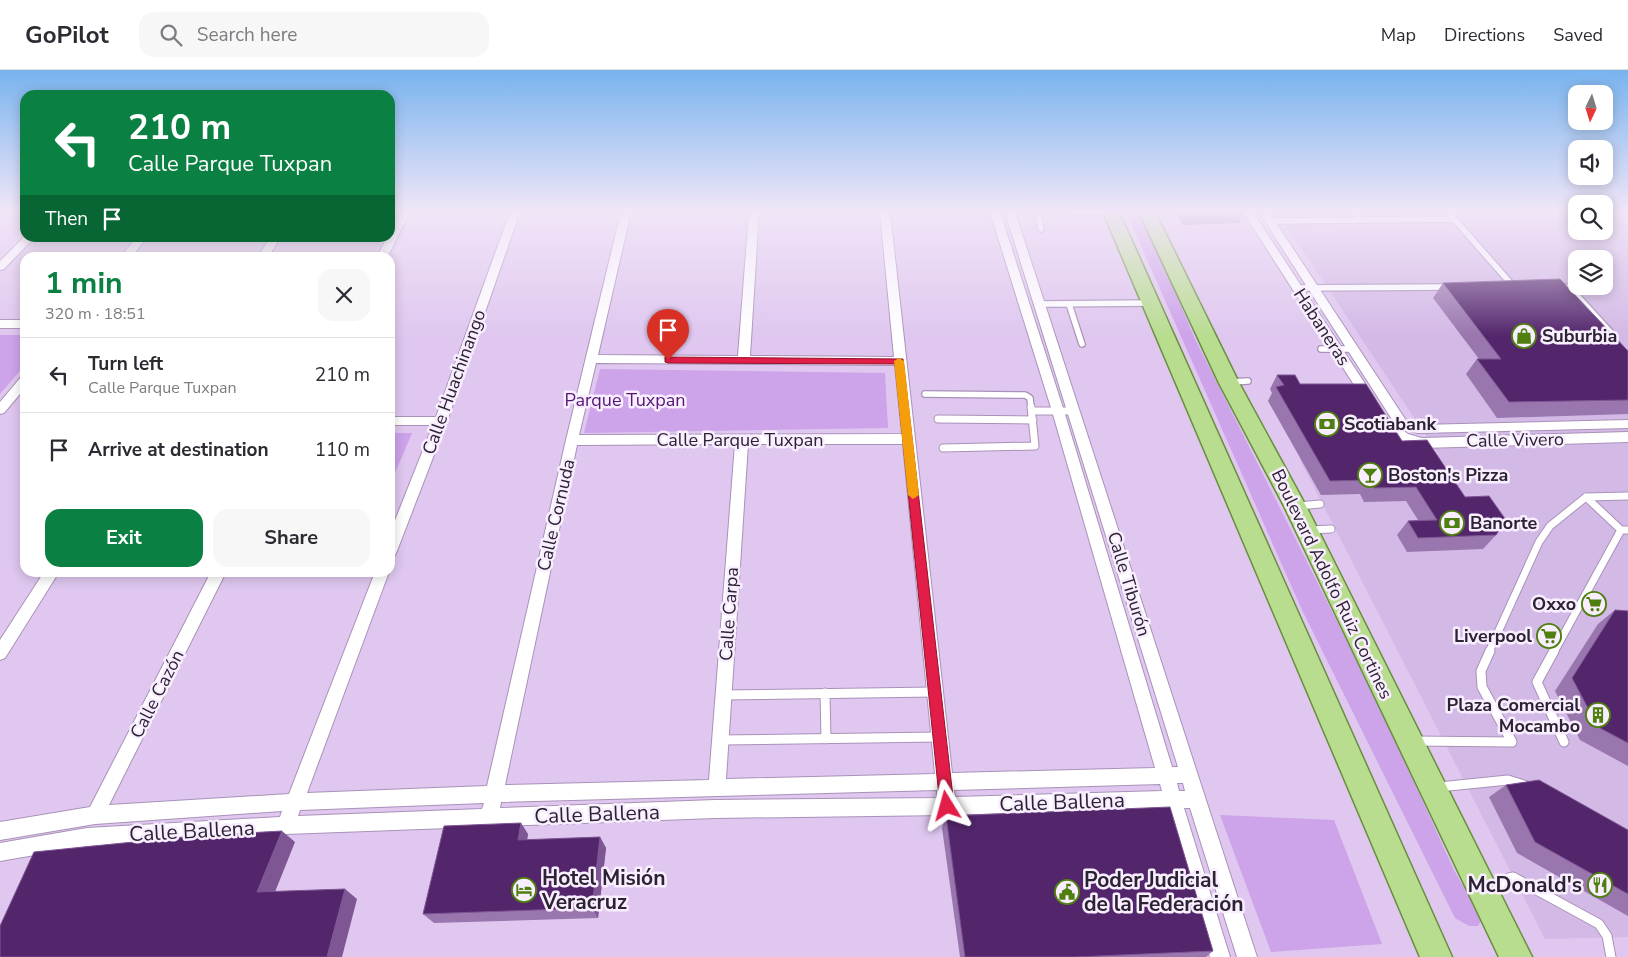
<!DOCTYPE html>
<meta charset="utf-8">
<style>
body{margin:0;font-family:"Nunito Sans",sans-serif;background:#f7f7f7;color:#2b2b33;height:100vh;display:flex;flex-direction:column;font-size:19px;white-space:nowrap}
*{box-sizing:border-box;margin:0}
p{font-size:16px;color:#7c7c81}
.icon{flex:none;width:28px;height:28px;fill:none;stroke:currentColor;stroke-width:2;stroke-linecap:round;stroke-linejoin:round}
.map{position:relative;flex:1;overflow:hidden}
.side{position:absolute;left:20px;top:182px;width:375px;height:325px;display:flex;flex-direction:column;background:#fff;border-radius:15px;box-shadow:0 2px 12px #0003}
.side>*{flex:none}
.hud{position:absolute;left:20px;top:20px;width:375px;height:152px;border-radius:15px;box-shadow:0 2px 12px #0003;background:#0b8043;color:#fff;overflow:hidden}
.needle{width:32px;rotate:184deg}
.fabs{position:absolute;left:1568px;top:15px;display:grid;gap:10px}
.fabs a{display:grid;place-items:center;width:45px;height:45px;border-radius:10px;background:#fff;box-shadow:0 2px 12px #0003;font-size:25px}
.pin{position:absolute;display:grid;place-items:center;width:42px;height:42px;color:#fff;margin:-51px -21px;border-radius:50% 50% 50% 0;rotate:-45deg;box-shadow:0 0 5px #0007}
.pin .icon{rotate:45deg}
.me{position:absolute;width:55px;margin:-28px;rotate:352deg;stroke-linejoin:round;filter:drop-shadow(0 0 4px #0008)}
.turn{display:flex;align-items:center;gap:18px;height:105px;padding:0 25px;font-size:22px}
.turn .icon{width:65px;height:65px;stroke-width:2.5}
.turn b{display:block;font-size:35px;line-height:42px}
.then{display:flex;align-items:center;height:48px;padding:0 25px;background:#0003;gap:10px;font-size:19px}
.round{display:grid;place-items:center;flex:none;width:52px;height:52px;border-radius:15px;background:#f7f7f7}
.headline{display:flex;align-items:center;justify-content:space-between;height:85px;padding:0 25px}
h1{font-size:30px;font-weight:700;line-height:38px;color:#0b8043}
.cta{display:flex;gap:10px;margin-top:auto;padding:10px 25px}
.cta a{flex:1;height:58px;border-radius:15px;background:#0b8043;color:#fff;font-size:20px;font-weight:700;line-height:58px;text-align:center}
.cta a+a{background:#f7f7f7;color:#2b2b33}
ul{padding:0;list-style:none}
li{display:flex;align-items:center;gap:15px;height:75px;padding:0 25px;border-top:1px solid #e1e1e2}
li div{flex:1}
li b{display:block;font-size:19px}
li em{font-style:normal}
header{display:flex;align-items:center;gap:30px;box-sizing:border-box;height:70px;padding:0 25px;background:#fff;border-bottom:1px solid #e1e1e2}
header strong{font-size:24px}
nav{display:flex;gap:28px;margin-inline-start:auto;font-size:18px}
.search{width:350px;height:45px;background:#f7f7f7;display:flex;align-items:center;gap:12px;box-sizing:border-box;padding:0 18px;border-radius:15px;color:#7c7c81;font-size:19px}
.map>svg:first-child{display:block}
.built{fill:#d3b9e6;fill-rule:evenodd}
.green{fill:#cda3e9}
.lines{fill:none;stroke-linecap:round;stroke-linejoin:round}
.service-far2-casing{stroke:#a992b8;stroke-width:8}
.service-far1-casing{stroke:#a992b8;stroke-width:9}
.service-casing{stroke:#a992b8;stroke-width:11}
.minor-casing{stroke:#a992b8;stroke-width:2}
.primary-casing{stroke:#688e3e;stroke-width:3}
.service-far2{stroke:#fff;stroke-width:5.5}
.service-far1{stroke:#fff;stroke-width:7}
.service{stroke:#fff;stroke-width:9}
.minor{fill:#fff;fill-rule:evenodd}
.primary{fill:#b8dd8f;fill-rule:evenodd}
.wall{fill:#9976ae}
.shaded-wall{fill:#7d5693}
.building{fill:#53266c;stroke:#7d5693}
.route{fill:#e11d48;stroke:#92132f}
.slow{fill:#f59e0b}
.labels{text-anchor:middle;stroke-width:5;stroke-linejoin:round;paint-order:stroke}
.street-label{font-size:18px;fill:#2c2332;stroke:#f8eeff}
.poi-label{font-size:18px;font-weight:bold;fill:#2c2332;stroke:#f8eeff;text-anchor:start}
.park-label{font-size:18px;fill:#551674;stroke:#f8eeff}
.near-street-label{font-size:21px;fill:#2c2332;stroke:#f8eeff}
.near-poi-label{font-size:21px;font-weight:bold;fill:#2c2332;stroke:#f8eeff;text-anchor:start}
</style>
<header>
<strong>GoPilot</strong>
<div class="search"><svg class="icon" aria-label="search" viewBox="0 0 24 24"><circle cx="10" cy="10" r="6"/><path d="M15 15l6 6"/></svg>Search here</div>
<nav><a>Map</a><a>Directions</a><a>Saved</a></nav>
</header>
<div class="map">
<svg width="1628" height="887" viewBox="0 0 1628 887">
<rect width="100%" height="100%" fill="#dfc7ef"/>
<path class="built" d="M1277 142H1576V161H1604V142H1628V867L1545 869 1300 390 1439 385ZM1576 189H1604V216H1576Z"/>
<path class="green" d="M1126 142H1138L1156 177 1195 269 1376 629 1454 800 1482 849 1478 856H1469L1455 848 1302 540Z
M0 265H25V295L0 324Z
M600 299 885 303 888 358 584 363Z
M390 363H412L390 415Z
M1220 745 1334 750 1382 874 1271 882Z"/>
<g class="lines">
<defs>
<path id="service-far2" d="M1041 142 1038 144 1041 159
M1073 142H1111
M1354 142 1361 150
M1448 142 1513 216
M1270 151 1454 149
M1560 215 1571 219 1613 265
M1297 218 1449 217
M1041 234 1150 233
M1069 234 1082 274
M1321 279H1354
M1231 312 1248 311
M925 324 1025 325 1030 328 1031 338"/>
<path id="service-far1" d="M1032 341H1074
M938 349 1033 350
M943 378 1035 376 1031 337
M1586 427 1621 460H1628
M1298 436 1320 434
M1310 460 1331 459
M1489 582 1539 472 1550 456 1586 427 1628 426
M1554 582 1621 460"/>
<path id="service" d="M1554 581 1537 612 1564 672
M825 623 826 669
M723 625 934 622
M720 670 939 667
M1414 671 1512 672 1482 617 1481 601 1490 581
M1439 717 1508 710 1527 716
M1494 826C1498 816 1501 809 1513 807L1599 854 1607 866 1611 887"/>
<path id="minor" d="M400 142H410L387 188H376L387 168H390V161Z
M510 142H520L447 351 397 481 395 485 390 487V463L433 355H390V347H436Z
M621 142H631L598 285 738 286 749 142H759L750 286 894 287 880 142H890L952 703 1155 698 1052 341 990 142H1000L1064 341 1172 697H1178L1005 142H1015L1257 887H1237L1190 738H1184L1230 887H1210L1167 738 947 745 715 748 286 764 87 776 0 791V773L87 758 280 747 282 741 95 754 0 770V752L90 737 211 502H226L109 735 289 724 375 502H389L307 723 487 716 566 370ZM596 293 895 295 902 364 579 365ZM735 374 709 710 505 715 577 375ZM748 374H903L935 704 726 709ZM1177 713H1183L1185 721H1179ZM1160 714 1162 721 955 727 954 720ZM937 720V728L715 730 500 738 501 732ZM484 733 482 739 298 746 300 740Z
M1243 142H1253L1373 326 1375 329 1373 332H1365Z
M1259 142H1269L1407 352 1418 355 1628 350V358L1418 363 1401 359 1408 364 1422 368 1628 362V372L1422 378 1398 370 1381 356 1379 353 1385 349 1395 354Z
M25 166 34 168 4 199 0 200V191Z
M136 168H146L131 188H120Z
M270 168H280L268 188H257Z
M0 250H25V258H0Z
M25 306V318L4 343 0 344V332L21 307Z
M44 502H59L5 588 0 590V570Z"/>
<path id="primary" d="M1103 142H1119L1452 887H1420Z
M1139 142H1155L1239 313 1306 436 1532 887H1499L1284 436 1219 313Z"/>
</defs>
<use href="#service-far2" class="service-far2-casing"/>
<use href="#service-far1" class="service-far1-casing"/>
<use href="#service" class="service-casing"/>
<use href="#minor" class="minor-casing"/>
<use href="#primary" class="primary-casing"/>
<use href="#service-far2" class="service-far2"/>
<use href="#service-far1" class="service-far1"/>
<use href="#service" class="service"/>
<use href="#minor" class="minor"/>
<use href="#primary" class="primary"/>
</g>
<path class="wall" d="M1175 142H1243L1239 153 1183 155Z
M1443 213 1628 281V344L1497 348 1466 304 1477 289H1479L1433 228Z
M1277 305 1300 314 1402 371 1465 427 1496 465 1483 479 1407 482 1397 465 1408 451 1418 450 1406 431 1364 432 1360 424 1321 425 1268 331 1272 323 1270 319Z
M1615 540 1628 541V696L1580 670 1555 621 1598 554Z
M1506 715 1628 760V846L1517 783 1489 727Z
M946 746 1213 881 1206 887H960L942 758Z
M528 764 527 770 600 767 606 778 598 848 434 853 423 844Z"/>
<path class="shaded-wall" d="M521 753 528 764 525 781 518 770Z
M282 761 295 772 271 832 257 822Z
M600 767 606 778 598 848 592 838Z
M345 819 357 829 342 887H327Z"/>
<path class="building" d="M1560 209 1628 281V330L1509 332 1477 289H1501L1443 213Z
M1277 305H1295L1300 314H1366L1402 371 1427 370 1465 427 1489 426 1506 450 1496 465 1418 468 1408 451 1437 450 1416 417 1374 418 1370 410 1330 411 1276 317 1284 315Z
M1615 540 1628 541V673L1598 657 1572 608Z
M1539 710 1628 760V824L1535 772 1506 715Z
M1170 737 1213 881 1075 887H965L946 746Z
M521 753 518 770 600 767 592 838 423 844 444 756Z
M282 761 257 822 345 819 327 887H0V856L34 782 193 766Z"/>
<linearGradient id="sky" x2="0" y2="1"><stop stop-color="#78b3ee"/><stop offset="0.53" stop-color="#f1e6f8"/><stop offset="1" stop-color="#f1e6f8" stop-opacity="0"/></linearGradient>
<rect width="1628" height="266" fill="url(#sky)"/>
<path class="route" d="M665 287 903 289 954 736 952 741 947 743 942 741 940 736 895 294 668 293 665 292Z"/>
<path class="slow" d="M899 288 904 291 919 425 913 429 908 425 894 291Z"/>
<defs>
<symbol id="shop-ring" viewBox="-11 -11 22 22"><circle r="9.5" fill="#f8eeff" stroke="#4f7f0e" stroke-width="1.5"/><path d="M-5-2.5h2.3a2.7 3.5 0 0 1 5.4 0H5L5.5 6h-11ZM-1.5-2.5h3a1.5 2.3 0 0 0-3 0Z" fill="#4f7f0e"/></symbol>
<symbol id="bank-ring" viewBox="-11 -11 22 22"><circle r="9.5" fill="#f8eeff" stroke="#4f7f0e" stroke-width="1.5"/><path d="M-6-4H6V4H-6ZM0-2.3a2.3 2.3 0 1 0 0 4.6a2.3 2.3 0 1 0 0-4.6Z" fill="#4f7f0e"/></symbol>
<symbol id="bar-ring" viewBox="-11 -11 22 22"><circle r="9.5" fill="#f8eeff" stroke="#4f7f0e" stroke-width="1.5"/><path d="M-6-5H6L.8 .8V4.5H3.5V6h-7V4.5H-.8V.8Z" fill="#4f7f0e"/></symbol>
<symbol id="supermarket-ring" viewBox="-11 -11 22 22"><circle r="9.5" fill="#f8eeff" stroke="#4f7f0e" stroke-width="1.5"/><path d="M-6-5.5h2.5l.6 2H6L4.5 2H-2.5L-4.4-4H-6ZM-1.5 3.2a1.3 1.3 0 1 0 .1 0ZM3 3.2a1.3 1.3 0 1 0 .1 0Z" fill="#4f7f0e"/></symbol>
<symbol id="building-ring" viewBox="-11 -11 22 22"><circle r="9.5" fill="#f8eeff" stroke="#4f7f0e" stroke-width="1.5"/><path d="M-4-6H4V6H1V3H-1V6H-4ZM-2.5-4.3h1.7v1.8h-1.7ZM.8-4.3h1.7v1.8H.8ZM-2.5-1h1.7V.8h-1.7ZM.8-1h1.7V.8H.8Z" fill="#4f7f0e"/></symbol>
<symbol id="restaurant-ring" viewBox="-11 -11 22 22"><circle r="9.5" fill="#f8eeff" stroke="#4f7f0e" stroke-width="1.5"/><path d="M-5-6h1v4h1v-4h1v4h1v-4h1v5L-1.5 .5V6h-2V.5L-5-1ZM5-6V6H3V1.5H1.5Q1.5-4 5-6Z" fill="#4f7f0e"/></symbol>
<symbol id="hotel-ring" viewBox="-11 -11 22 22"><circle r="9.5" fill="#f8eeff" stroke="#4f7f0e" stroke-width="1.5"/><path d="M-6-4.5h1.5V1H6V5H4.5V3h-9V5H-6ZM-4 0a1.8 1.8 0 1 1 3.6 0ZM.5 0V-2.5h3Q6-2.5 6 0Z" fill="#4f7f0e"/></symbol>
<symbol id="civic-ring" viewBox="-11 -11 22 22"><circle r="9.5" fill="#f8eeff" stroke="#4f7f0e" stroke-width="1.5"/><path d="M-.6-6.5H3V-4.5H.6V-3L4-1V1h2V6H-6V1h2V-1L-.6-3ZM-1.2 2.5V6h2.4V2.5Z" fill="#4f7f0e"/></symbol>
</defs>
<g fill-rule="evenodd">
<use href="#shop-ring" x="1510" y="252" width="28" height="28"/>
<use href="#bank-ring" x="1313" y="340" width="28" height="28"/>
<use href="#bar-ring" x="1356" y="391" width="28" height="28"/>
<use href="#bank-ring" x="1438" y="439" width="28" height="28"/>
<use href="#supermarket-ring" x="1580" y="520" width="28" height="28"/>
<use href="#supermarket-ring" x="1535" y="552" width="28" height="28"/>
<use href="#building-ring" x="1584" y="631" width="28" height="28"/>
<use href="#restaurant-ring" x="1586" y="801" width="28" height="28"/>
<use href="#hotel-ring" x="510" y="806" width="28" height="28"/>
<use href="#civic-ring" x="1053" y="808" width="28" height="28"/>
</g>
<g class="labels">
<g class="street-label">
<text transform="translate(1322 257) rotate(57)" y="6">Habaneras</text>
<text transform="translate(454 312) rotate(-70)" y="6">Calle Huachinango</text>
<text x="740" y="376">Calle Parque Tuxpan</text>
<text transform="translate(1515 370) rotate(-1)" y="6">Calle Vivero</text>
<text transform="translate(556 445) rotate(-77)" y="6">Calle Cornuda</text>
<text transform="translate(1129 514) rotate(73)" y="6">Calle Tiburón</text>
<text transform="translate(1332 514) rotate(64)" y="6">Boulevard Adolfo Ruiz Cortines</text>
<text transform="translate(729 544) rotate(-86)" y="6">Calle Carpa</text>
<text transform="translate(157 624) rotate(-63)" y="6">Calle Cazón</text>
</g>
<g class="poi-label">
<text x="1542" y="272">Suburbia</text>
<text x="1344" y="360">Scotiabank</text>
<text x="1388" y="411">Boston's Pizza</text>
<text x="1470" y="459">Banorte</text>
<text x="1576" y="540" text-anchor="end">Oxxo</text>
<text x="1532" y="572" text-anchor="end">Liverpool</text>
<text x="1580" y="641" text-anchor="end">Plaza Comercial<tspan x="1580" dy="21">Mocambo</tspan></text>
</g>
<g class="park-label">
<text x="625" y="336">Parque Tuxpan</text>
</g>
<g class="near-street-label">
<text transform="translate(1062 732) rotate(-2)" y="7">Calle Ballena</text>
<text transform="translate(597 744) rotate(-2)" y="7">Calle Ballena</text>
<text transform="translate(192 761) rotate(-3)" y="7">Calle Ballena</text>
</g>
<g class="near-poi-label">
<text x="542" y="815">Hotel Misión<tspan x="542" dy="24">Veracruz</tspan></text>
<text x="1084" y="817">Poder Judicial<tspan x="1084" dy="24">de la Federación</tspan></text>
<text x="1582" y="822" text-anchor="end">McDonald's</text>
</g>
</g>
</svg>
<div class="fabs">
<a><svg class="needle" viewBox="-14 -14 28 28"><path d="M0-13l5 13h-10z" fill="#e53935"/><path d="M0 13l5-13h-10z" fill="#7c7c81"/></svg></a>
<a><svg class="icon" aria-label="sound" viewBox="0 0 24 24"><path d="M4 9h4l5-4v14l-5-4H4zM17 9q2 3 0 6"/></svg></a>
<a><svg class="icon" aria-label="search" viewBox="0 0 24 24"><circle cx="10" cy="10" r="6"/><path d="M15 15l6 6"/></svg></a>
<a><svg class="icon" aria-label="layers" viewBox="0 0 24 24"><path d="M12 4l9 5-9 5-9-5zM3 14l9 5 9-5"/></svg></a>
</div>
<div class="pin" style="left:668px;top:290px;background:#d93025"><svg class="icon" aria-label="arrive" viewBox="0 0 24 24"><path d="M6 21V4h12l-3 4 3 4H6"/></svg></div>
<svg class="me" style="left:947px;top:736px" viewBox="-20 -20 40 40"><path d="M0-17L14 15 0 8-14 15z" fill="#e11d48" stroke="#fff" stroke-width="4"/></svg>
<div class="hud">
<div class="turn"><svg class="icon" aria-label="left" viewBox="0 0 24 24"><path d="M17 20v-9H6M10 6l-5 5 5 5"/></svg><div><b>210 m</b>Calle Parque Tuxpan</div></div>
<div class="then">Then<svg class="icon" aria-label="arrive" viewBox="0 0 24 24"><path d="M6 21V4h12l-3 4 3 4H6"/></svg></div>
</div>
<section class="side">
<div class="headline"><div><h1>1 min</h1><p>320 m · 18:51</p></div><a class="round"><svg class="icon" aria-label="close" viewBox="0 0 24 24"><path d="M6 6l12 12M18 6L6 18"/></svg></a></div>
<ul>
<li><svg class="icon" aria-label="left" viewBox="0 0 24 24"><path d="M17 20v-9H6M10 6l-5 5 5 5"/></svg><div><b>Turn left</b><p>Calle Parque Tuxpan</p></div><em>210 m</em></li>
<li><svg class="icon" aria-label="arrive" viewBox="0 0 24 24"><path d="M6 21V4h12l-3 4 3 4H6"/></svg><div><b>Arrive at destination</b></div><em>110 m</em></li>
</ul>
<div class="cta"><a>Exit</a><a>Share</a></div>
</section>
</div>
